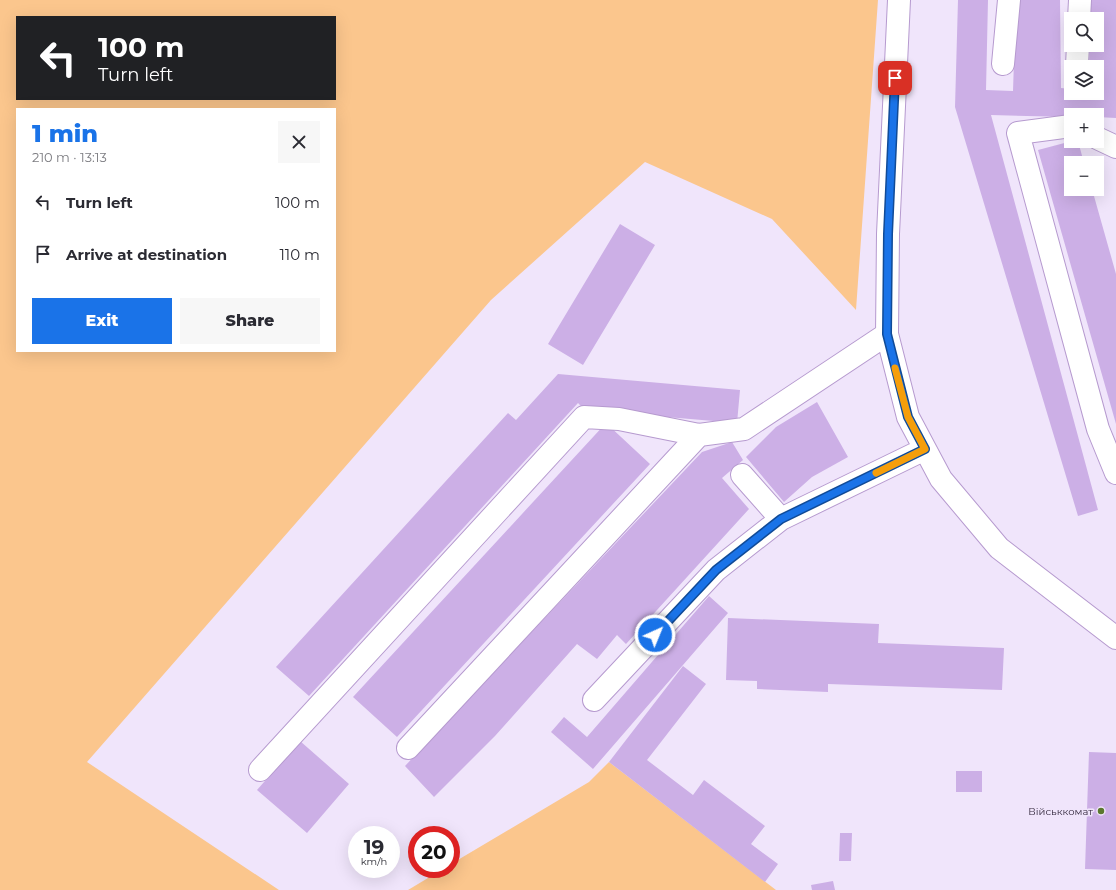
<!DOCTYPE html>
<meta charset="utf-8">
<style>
body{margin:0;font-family:Montserrat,sans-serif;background:#f7f7f7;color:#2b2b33;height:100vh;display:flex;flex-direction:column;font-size:15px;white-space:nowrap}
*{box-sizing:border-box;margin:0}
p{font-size:13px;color:#7c7c81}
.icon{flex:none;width:22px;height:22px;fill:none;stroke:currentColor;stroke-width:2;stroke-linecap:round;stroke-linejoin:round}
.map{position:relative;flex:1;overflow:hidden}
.details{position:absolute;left:16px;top:108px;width:320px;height:244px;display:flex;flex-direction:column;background:#fff;border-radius:0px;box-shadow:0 4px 16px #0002}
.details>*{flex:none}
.hud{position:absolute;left:16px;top:16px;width:320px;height:84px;border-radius:0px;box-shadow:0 4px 16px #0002;background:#202124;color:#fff;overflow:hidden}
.fabs{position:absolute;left:1064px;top:12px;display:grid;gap:8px}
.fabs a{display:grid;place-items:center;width:40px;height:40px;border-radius:0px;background:#fff;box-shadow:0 4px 16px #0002;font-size:20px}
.speed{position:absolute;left:348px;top:826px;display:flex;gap:8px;font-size:20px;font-weight:700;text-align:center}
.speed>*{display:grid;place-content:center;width:52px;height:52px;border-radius:50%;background:#fff;box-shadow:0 4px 16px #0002;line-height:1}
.speed small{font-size:10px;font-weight:400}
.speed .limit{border:6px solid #d22;background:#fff;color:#111}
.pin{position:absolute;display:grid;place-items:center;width:34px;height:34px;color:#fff;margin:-17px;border-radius:8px;box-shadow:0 2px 6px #0006}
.me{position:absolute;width:44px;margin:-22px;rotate:44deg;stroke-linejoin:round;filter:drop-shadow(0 0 3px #0008)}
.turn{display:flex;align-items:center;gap:14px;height:84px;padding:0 16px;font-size:18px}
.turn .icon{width:52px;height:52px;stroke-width:2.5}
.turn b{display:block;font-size:28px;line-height:34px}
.round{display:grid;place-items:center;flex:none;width:42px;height:42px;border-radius:0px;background:#f7f7f7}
.overview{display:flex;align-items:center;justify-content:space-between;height:68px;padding:0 16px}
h1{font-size:24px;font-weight:800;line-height:30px;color:#1a73e8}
.button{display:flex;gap:8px;margin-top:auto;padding:8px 16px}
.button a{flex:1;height:46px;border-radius:0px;background:#1a73e8;color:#fff;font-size:16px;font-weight:800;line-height:46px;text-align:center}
.button a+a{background:#f7f7f7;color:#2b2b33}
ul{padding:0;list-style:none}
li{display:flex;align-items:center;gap:12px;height:52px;padding:0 16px}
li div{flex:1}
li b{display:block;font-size:15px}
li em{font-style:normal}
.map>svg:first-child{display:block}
.green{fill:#fbc68d;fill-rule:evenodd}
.building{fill:#ccafe6}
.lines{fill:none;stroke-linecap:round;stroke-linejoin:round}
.minor-casing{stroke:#b69acf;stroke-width:24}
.minor{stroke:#fff;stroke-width:22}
.route-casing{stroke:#114b97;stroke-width:10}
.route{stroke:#1a73e8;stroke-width:7}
.slow{stroke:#f59e0b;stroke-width:7}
.poi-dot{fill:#5a782e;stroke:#f0e5fb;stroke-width:1.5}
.labels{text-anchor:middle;stroke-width:3;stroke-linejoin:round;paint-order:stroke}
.poi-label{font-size:10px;fill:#31263b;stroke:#f0e5fb;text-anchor:end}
</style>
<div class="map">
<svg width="1116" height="890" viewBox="0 0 1116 890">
<rect width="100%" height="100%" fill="#f0e5fb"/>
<path class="green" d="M0 0H878L856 310 772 219 645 162 491 300 87 762 279 890H0ZM17 17H335V99H17ZM17 109H335V351H17Z
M609 762 776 890H408L443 869H451V864L589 782Z"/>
<path class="building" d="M958 0H988L986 90 1013 91 1016 0H1060L1061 88 1071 89V93H1097V67H1089L1090 45H1097V19H1091V0H1116V118L1097 117V115H1071V117L991 115 1098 510 1078 516 955 107Z
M1072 141H1078L1084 163H1071V189H1092L1116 274V424L1038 150Z
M620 224 655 245 583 365 548 344Z
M558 374 740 390 737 423 585 410 578 403 309 696 276 667 508 413 516 420Z
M817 402 848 457 812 477 784 502 746 457 776 427Z
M606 423 650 464 397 737 353 697Z
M732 442 743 460 722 478 749 509 626 644 617 635 597 659 577 644 495 736 434 797 405 766 702 452Z
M709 596 728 613 593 769 551 732 564 717 587 737Z
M728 618 879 624 878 643 1004 648 1002 690 828 684V692L757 689V681L726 680Z
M683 666 706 684 647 760 693 795 704 780 765 826 751 844 778 864 765 882 609 762Z
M300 741 349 784 307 833 257 790Z
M1089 752 1116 753V870L1085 869Z
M956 771H982V792H956Z
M840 833H852L851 861H839Z
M833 881 835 890H812L811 885Z"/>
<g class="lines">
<defs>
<path id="minor" d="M899 0 888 234 887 334 908 417 941 479 999 548 1116 638
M1079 19 1080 0
M1003 64 1009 0
M1077 65 1078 45
M1071 126 1018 133 1098 429 1116 473
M1097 138 1116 147
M742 475 781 519
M594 700 716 570 781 519 925 449
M408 748 699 435 744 429 887 334
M260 770 584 417 619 419 699 435"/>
</defs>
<use href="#minor" class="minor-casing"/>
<use href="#minor" class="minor"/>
</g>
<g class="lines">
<defs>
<path id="route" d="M655 635 716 570 781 519 925 449 908 417 887 334 888 234 895 78"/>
</defs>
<use href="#route" class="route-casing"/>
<use href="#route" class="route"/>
<path class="slow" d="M876 473 925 449 908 417 895 368"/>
</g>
<circle class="poi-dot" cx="1101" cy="811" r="4"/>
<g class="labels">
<g class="poi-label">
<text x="1093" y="815">Військкомат</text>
</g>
</g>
</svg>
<div class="fabs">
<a><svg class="icon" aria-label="search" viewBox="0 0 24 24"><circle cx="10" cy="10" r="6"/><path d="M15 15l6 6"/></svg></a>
<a><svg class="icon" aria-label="layers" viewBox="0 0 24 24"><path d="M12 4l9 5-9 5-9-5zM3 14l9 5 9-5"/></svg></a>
<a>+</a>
<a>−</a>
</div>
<div class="speed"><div>19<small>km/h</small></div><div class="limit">20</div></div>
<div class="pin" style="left:895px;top:78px;background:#d93025"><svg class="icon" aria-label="arrive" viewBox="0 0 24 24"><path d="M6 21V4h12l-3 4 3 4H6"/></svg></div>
<svg class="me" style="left:655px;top:635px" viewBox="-20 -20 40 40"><circle r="17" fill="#1a73e8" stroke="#fff" stroke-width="3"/><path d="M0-11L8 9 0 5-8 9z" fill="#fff"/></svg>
<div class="hud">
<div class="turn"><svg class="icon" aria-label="left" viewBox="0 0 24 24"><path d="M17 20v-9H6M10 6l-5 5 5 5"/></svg><div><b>100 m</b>Turn left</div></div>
</div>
<section class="details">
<div class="overview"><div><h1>1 min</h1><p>210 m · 13:13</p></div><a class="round"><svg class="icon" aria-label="close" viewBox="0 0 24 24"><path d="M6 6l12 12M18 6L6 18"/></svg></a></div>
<ul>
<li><svg class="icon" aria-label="left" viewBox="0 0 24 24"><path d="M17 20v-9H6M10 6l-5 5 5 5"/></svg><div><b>Turn left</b></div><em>100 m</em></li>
<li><svg class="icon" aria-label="arrive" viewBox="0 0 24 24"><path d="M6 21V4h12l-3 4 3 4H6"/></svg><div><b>Arrive at destination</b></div><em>110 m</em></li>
</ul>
<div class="button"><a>Exit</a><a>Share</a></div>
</section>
</div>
